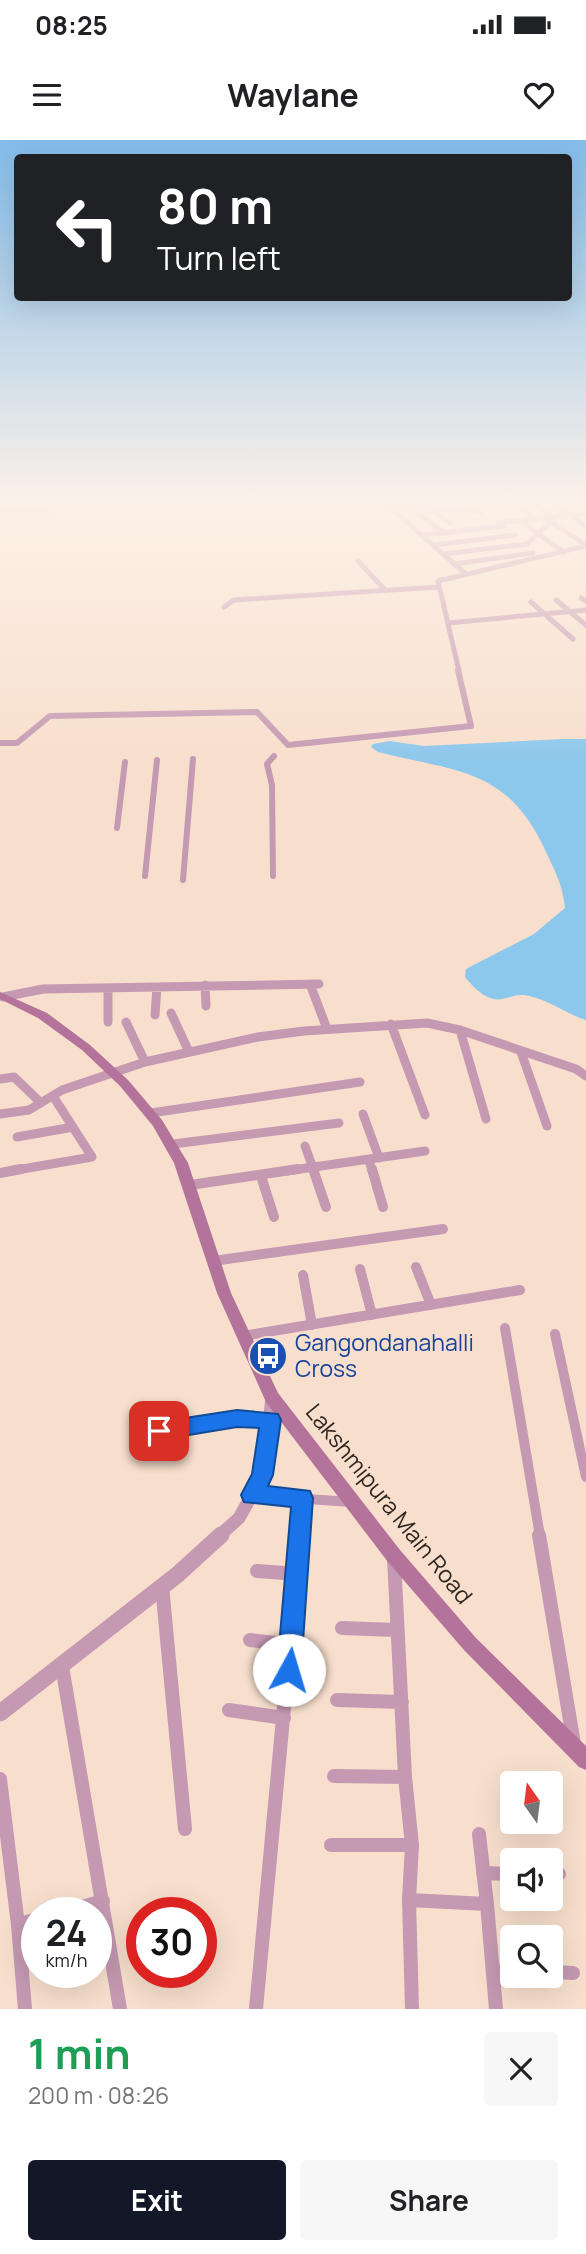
<!DOCTYPE html>
<meta charset="utf-8">
<style>
body{margin:0;font-family:Manrope,sans-serif;background:#f6f6f6;color:#202124;height:100vh;display:flex;flex-direction:column;font-size:26px;white-space:nowrap}
*{box-sizing:border-box;margin:0}
p{font-size:23px;color:#757577}
.icon{flex:none;width:38px;height:38px;fill:none;stroke:currentColor;stroke-width:2;stroke-linecap:round;stroke-linejoin:round}
.map{position:relative;height:1869px;overflow:hidden}
.details{display:flex;flex-direction:column;background:#fff;flex:1}
.details>*{flex:none}
.guide{position:absolute;left:14px;top:14px;width:558px;height:147px;border-radius:7px;box-shadow:0 7px 28px #0002;background:#202124;color:#fff;overflow:hidden}
.needle{width:46px;rotate:346deg}
.fabs{position:absolute;left:500px;top:1631px;display:grid;gap:14px}
.fabs a{display:grid;place-items:center;width:63px;height:63px;border-radius:7px;background:#fff;box-shadow:0 7px 28px #0002;font-size:35px}
.speed{position:absolute;left:21px;top:1757px;display:flex;gap:14px;font-size:35px;font-weight:700;text-align:center}
.speed>*{display:grid;place-content:center;width:91px;height:91px;border-radius:50%;background:#fff;box-shadow:0 7px 28px #0002;line-height:1}
.speed small{font-size:18px;font-weight:400}
.speed .limit{border:10px solid #d22;background:#fff;color:#111}
.pin{position:absolute;display:grid;place-items:center;width:60px;height:60px;color:#fff;margin:-30px;border-radius:14px;box-shadow:0 4px 10px #0006}
.me{position:absolute;width:77px;margin:-38px;rotate:6deg;stroke-linejoin:round;filter:drop-shadow(0 0 5px #0008)}
.turn{display:flex;align-items:center;gap:24px;height:147px;padding:0 28px;font-size:32px}
.turn .icon{width:91px;height:91px;stroke-width:2.5}
.turn b{display:block;font-size:49px;line-height:60px}
.round{display:grid;place-items:center;flex:none;width:74px;height:74px;border-radius:7px;background:#f6f6f6}
.summary{display:flex;align-items:center;justify-content:space-between;height:119px;padding:0 28px}
h1{font-size:42px;font-weight:700;line-height:52px;color:#1e9e55}
.action{display:flex;gap:14px;margin-top:auto;padding:14px 28px}
.action a{flex:1;height:80px;border-radius:7px;background:#111827;color:#fff;font-size:28px;font-weight:700;line-height:80px;text-align:center}
.action a+a{background:#f6f6f6;color:#202124}
.status{display:flex;justify-content:space-between;align-items:center;height:49px;padding:0 35px;background:#fff;direction:ltr}
.status svg{height:19px;fill:currentColor}
header{display:flex;justify-content:space-between;align-items:center;height:91px;padding:0 28px;background:#fff;font-size:32px;font-weight:700}
.map>svg:first-child{display:block}
.water{fill:#8cc7ec}
.lines{fill:none;stroke-linecap:round;stroke-linejoin:round}
.minor-far4{stroke:#c599b2;stroke-width:5}
.minor-far3{stroke:#c599b2;stroke-width:6}
.minor-far2{stroke:#c599b2;stroke-width:9}
.minor-far1{stroke:#c599b2;stroke-width:10}
.minor{stroke:#c599b2;stroke-width:14}
.tertiary-far1{stroke:#c599b2;stroke-width:13}
.tertiary{stroke:#c599b2;stroke-width:17}
.secondary{fill:#b3739a;fill-rule:evenodd}
.route{fill:#1a73e8;stroke:#114b97;stroke-width:2}
.labels{text-anchor:middle;stroke-width:5;stroke-linejoin:round;paint-order:stroke}
.near-transit-label{font-size:23px;fill:#164399;stroke:#f8dfcd;text-anchor:start}
.near-street-label{font-size:23px;fill:#302620;stroke:#f8dfcd}
</style>
<div class="status"><b>08:25</b><svg viewBox="0 0 49 12"><path d="M0 12V9h3v3zM5 12V6h3v6zM10 12V3h3v9zM15 12V0h3v12zM26 1h20v11H26zM47 4h2v5h-2z"/></svg></div>
<header><svg class="icon" aria-label="menu" viewBox="0 0 24 24"><path d="M4 6h16M4 12h16M4 18h16"/></svg>Waylane<svg class="icon" aria-label="heart" viewBox="0 0 24 24"><path d="M12 20l-8-8c-3-5 5-10 8-4 3-6 11-1 8 4z"/></svg></header>
<div class="map">
<svg width="586" height="1869" viewBox="0 0 586 1869">
<rect width="100%" height="100%" fill="#f8dfcd"/>
<path class="water" d="M562 599H586V880C566 874 549 860 529 856 518 853 512 857 502 859 487 862 473 847 465 837L466 829 534 794 565 768C563 746 555 731 546 712 508 628 458 632 378 612L371 607 373 604 390 601 424 606Z"/>
<g class="lines">
<path class="minor-far4" d="M515 363 534 378
M535 363 551 376
M553 363 586 386
M386 364 466 434
M386 364 482 372
M406 365 445 393
M454 365 473 363
M428 368 450 383
M0 371H47
M519 380 564 412
M548 380 586 405
M498 383 586 373
M423 395 503 386
M434 405 515 395
M443 414 527 404 558 375
M358 421 385 450
M455 424 533 413
M581 458 586 461
M556 460 586 485
M531 462 573 499
M224 467 234 460 438 447
M448 483 586 470
M459 531 438 441 586 406"/>
<path class="minor-far3" d="M0 603H17L50 576 257 572 288 605 471 586 458 530
M117 688 125 622
M145 736 157 620
M273 736 272 645 267 624 274 616
M183 740 193 619"/>
<path class="minor-far2" d="M310 844 327 889
M205 845 206 866
M108 848V882
M3 857 43 849 319 844
M171 873 189 912
M155 875 157 847
M126 882 145 922
M391 884 425 975
M460 890 486 979
M521 912 547 986
M0 939 14 937 41 963
M151 973 360 942
M0 974 29 970 62 950 145 922 258 897 304 891 427 883 460 890 576 929 586 936
M363 974 379 1018
M17 997 73 987
M173 1004 339 983
M305 1006 314 1031
M369 1020 372 1031
M11 1031 92 1017 53 956
M286 1031 425 1011"/>
<path class="minor-far1" d="M313 1029 326 1067
M372 1029 383 1067
M0 1033 21 1029
M261 1036 274 1077
M190 1045 298 1029
M213 1121 443 1089
M416 1127 431 1165
M360 1129 372 1175
M303 1135 312 1185
M505 1188 540 1396
M555 1194 586 1337
M243 1196 520 1150
M159 1291 237 1278 270 1280
M252 1355 351 1362
M300 1396 302 1358"/>
<path class="minor" d="M539 1395 574 1604
M394 1418 405 1637 412 1705 409 1760 412 1869
M257 1431 298 1434
M162 1446 185 1689
M342 1488 396 1490
M250 1500 292 1505
M62 1526 120 1869
M337 1560 402 1562
M229 1570 284 1578
M334 1636 405 1637
M0 1639 18 1785 25 1869
M479 1694 487 1764
M331 1705H412
M483 1733 513 1734
M551 1734H559
M409 1760 487 1764 496 1869
M61 1773 103 1761
M18 1785 37 1779
M493 1831H513
M551 1832 573 1833
M256 1869 300 1395"/>
<path class="tertiary-far1" d="M219 1396 239 1378 263 1335 272 1257"/>
<path class="tertiary" d="M0 1573 177 1435 221 1395"/>
<path class="secondary" d="M0 852 47 873 90 905 128 940 162 980 188 1023 231 1153 278 1253 400 1410 476 1498 586 1606V1630L579 1627 464 1510 388 1422 266 1262 217 1153 174 1023 153 986 120 946 82 910 38 878 0 859Z"/>
</g>
<linearGradient id="sky" x2="0" y2="1"><stop stop-color="#83bcea"/><stop offset="0.58" stop-color="#fcf1e8"/><stop offset="1" stop-color="#fcf1e8" stop-opacity="0"/></linearGradient>
<rect width="586" height="624" fill="url(#sky)"/>
<path class="route" d="M237 1270 278 1274 281 1280 273 1335 268 1346 310 1351 313 1358 301 1530 298 1538 289 1542 281 1538 277 1530 291 1367 244 1362 241 1355 252 1334 259 1288 237 1287 159 1300 152 1297 149 1291 152 1285 159 1282Z"/>
<defs>
<symbol id="bus-disc" viewBox="-11 -11 22 22"><circle r="9.5" fill="#1a4fb4" stroke="#f8dfcd"/><path d="M-5-6H5V4H4V6H2V4H-2V6H-4V4H-5ZM-3.5-4V0h7V-4ZM-3.5 1.2v1.5H-2V1.2ZM2 1.2v1.5H3.5V1.2Z" fill="#fff"/></symbol>
</defs>
<g fill-rule="evenodd">
<use href="#bus-disc" x="246" y="1194" width="44" height="44"/>
</g>
<g class="labels">
<g class="near-transit-label">
<text x="295" y="1211">Gangondanahalli<tspan x="295" dy="26">Cross</tspan></text>
</g>
<g class="near-street-label">
<text transform="translate(389 1364) rotate(51)" y="8">Lakshmipura Main Road</text>
</g>
</g>
</svg>
<div class="fabs">
<a><svg class="needle" viewBox="-14 -14 28 28"><path d="M0-13l5 13h-10z" fill="#e53935"/><path d="M0 13l5-13h-10z" fill="#757577"/></svg></a>
<a><svg class="icon" aria-label="sound" viewBox="0 0 24 24"><path d="M4 9h4l5-4v14l-5-4H4zM17 9q2 3 0 6"/></svg></a>
<a><svg class="icon" aria-label="search" viewBox="0 0 24 24"><circle cx="10" cy="10" r="6"/><path d="M15 15l6 6"/></svg></a>
</div>
<div class="speed"><div>24<small>km/h</small></div><div class="limit">30</div></div>
<div class="pin" style="left:159px;top:1291px;background:#d93025"><svg class="icon" aria-label="arrive" viewBox="0 0 24 24"><path d="M6 21V4h12l-3 4 3 4H6"/></svg></div>
<svg class="me" style="left:289px;top:1530px" viewBox="-20 -20 40 40"><circle r="19" fill="#fff"/><path d="M0-13L10 11 0 6-10 11z" fill="#1a73e8"/></svg>
<div class="guide">
<div class="turn"><svg class="icon" aria-label="left" viewBox="0 0 24 24"><path d="M17 20v-9H6M10 6l-5 5 5 5"/></svg><div><b>80 m</b>Turn left</div></div>
</div>
</div>
<section class="details">
<div class="summary"><div><h1>1 min</h1><p>200 m · 08:26</p></div><a class="round"><svg class="icon" aria-label="close" viewBox="0 0 24 24"><path d="M6 6l12 12M18 6L6 18"/></svg></a></div>
<div class="action"><a>Exit</a><a>Share</a></div>
</section>
